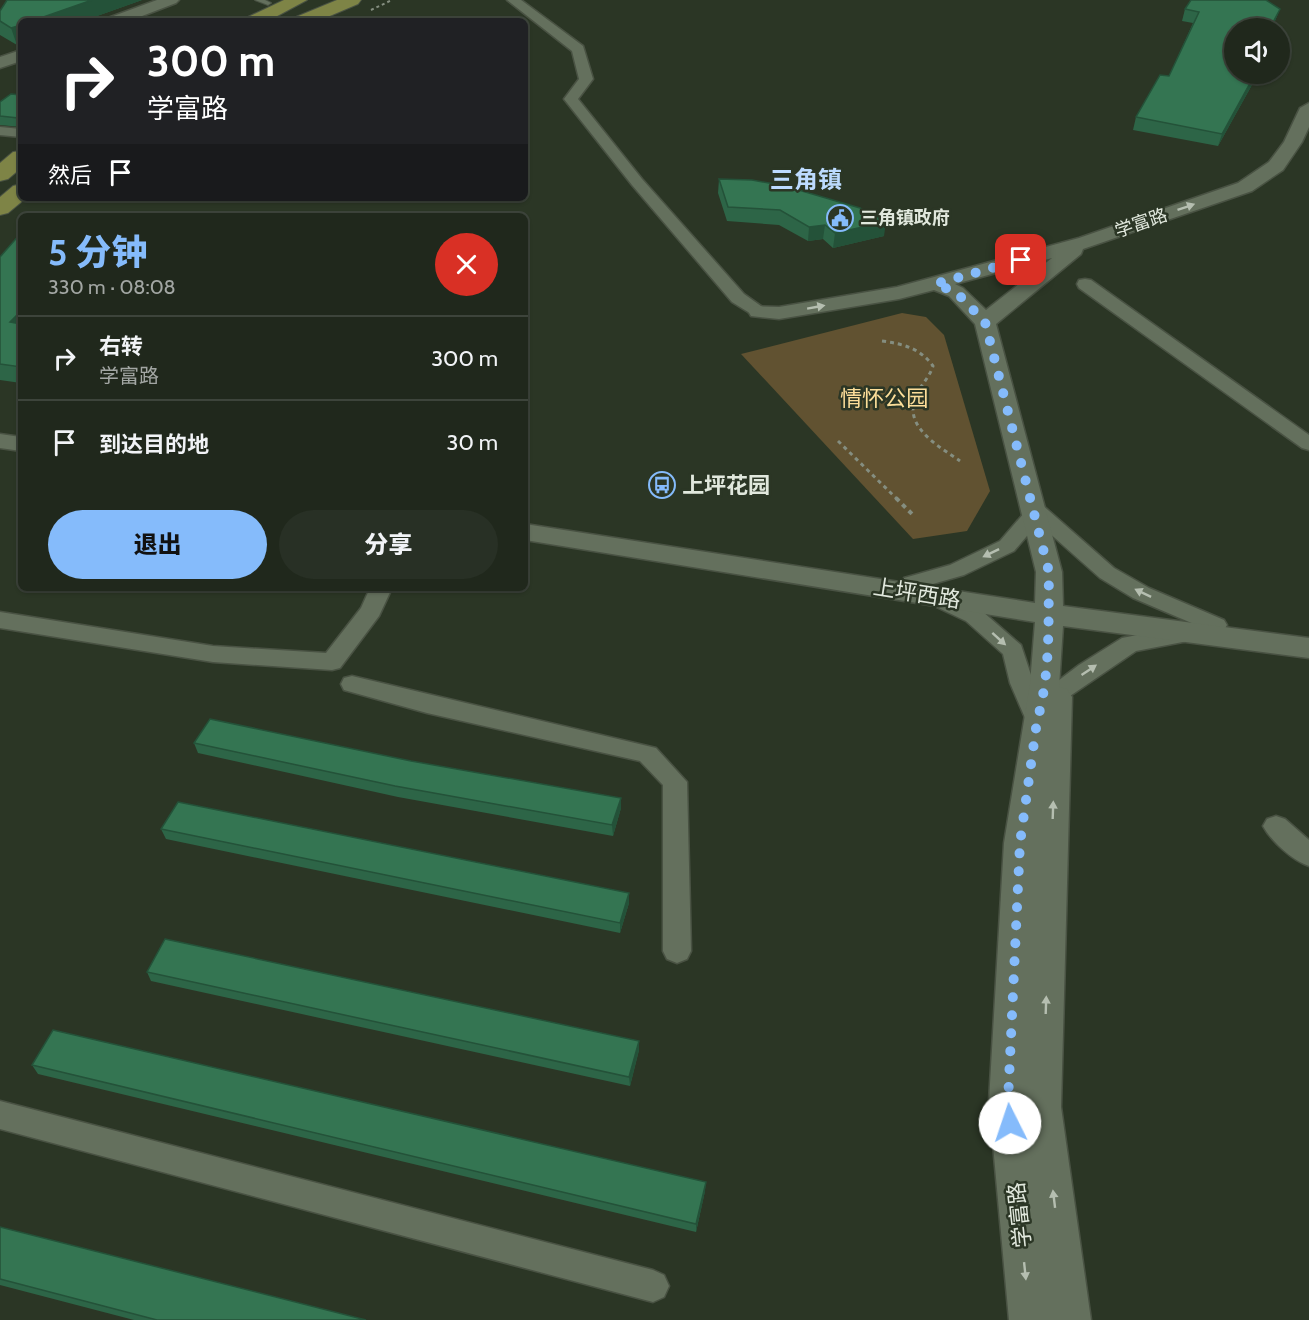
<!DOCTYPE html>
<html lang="zh">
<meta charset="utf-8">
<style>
body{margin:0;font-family:Cabin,"Noto Sans SC",sans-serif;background:#283025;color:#f1f3f6;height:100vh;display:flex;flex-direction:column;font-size:22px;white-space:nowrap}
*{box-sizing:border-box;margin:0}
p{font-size:20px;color:#a2a6a3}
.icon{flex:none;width:33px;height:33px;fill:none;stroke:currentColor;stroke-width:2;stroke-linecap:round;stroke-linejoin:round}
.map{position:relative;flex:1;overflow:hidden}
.details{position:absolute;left:18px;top:213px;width:510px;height:378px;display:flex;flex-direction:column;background:#20281c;border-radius:9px;box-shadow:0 2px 4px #0004,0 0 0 2px #3d443b}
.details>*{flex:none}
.top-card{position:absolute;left:18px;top:18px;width:510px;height:183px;border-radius:9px;box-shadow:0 2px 4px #0004,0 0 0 2px #3d443b;background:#202124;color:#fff;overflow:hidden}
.buttons{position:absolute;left:1224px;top:18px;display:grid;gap:12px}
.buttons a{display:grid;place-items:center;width:66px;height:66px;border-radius:50%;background:#20281c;box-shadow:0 2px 4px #0004,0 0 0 2px #3d443b;font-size:30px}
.pin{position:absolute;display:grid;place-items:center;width:51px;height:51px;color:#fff;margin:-26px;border-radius:12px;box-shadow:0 3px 9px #0006}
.me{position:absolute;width:66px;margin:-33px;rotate:356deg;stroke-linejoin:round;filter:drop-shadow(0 0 4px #0008)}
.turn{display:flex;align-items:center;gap:21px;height:126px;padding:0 30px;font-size:27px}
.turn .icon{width:78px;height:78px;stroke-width:2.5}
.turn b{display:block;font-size:42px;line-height:51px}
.then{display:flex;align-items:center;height:57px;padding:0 30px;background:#0003;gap:12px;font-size:22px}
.round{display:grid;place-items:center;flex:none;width:63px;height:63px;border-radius:32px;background:#283025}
.overview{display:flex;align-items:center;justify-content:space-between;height:102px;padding:0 30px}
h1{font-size:36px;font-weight:800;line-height:45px;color:#85bbfb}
.action{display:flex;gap:12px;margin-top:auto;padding:12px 30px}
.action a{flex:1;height:69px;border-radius:36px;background:#85bbfb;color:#111;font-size:24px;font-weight:800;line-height:69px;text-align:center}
.action a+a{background:#283025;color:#f1f3f6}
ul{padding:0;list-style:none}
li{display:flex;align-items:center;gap:18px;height:84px;padding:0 30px;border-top:2px solid #3d443b}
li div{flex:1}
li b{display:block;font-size:22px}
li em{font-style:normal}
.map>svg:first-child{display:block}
.green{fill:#615231}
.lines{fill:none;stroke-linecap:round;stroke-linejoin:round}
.service-casing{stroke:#495243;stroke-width:2}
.minor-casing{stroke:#495243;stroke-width:3}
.tertiary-casing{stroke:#495243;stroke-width:3}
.primary-casing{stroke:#495243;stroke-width:2}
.path-far2{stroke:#858e80;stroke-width:2;stroke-dasharray:3 3;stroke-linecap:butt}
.path-far1{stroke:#858e80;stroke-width:3;stroke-dasharray:4 4;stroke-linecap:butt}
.path{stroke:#858e80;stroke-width:4;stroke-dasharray:4.5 4.5;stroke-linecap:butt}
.service{fill:#64705d;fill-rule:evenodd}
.minor{fill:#64705d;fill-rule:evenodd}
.tertiary{fill:#64705d;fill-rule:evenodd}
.primary{fill:#7e8446;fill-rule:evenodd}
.wall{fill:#2d6547}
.shaded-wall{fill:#245239}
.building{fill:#347552;stroke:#245239;stroke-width:1.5}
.oneway{fill:#b5beb0}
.route{stroke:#85bbfb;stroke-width:10;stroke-dasharray:0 18}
.labels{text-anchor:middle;stroke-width:5;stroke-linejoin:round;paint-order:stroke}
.far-poi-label{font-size:18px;font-weight:bold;fill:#e1e8dd;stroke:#2b3625;text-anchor:start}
.far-street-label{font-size:18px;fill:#e1e8dd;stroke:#2b3625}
.park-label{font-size:22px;fill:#fcde99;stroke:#2b3625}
.poi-label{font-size:22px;font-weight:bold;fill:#e1e8dd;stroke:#2b3625;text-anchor:start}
.street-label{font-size:22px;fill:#e1e8dd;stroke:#2b3625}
.far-district-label{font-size:24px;font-weight:bold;fill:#bcdbff;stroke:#2b3625}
</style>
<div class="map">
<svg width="1309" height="1320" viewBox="0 0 1309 1320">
<rect width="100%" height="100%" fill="#2b3625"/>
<path class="green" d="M902 313 926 317 944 335 990 491 967 531 913 539 741 354Z"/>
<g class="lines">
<defs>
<path id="service" d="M255 0H265L271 3 268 5Z"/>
<path id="minor" d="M507 0H521L583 46 593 79 578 99 642 179 744 294 768 311 765 315H753L732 302 632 185 564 99 579 79 572 51Z
M0 127 21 129V137L0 135Z
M1085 279 1091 280 1309 435V450L1302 448 1079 288 1077 284 1079 280Z
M1033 502 1040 503 1114 568 1149 588 1224 620 1227 625 1224 630 1216 633 1208 630 1133 598 1100 578 1038 523 1014 551 964 575 912 590 904 588 901 583 904 578 950 565 1000 541 1025 512 1023 508 1026 503Z
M370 588H392L379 616 340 668 332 670 213 662 0 628V612L213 646 326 653 361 608Z
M934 590 982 611 1021 645 1038 696 1079 665 1122 638 1188 625 1196 627 1199 633 1196 639 1188 641 1136 651 1045 713 1049 721 1045 727 1037 730 1029 727 1010 683 1003 654 966 621 926 602 923 597 926 592Z
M352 676 656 748 687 782 691 951 687 959 677 963 667 959 663 951V785L640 761 427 713 344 690 341 684 344 678Z
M1276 816 1285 819 1309 840V866C1293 861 1271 841 1263 826L1267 819Z
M0 1101 653 1270 664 1275 669 1286 664 1297 653 1302 0 1129Z"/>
<path id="tertiary" d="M157 0H179L176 3 129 21H106L108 18Z
M21 50V61L0 68V57Z
M1309 103V127L1302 142 1283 170 1252 191 1083 249 1081 254 996 324 1062 572 1063 606 1309 638V658L1063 626 1059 687 1067 689 1072 697 1061 1107 1091 1320H1009L989 1101 1004 843 1030 684 1035 622 525 540V524L1035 603 1036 572 975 324 949 296 934 290 899 299 779 319 751 316 748 311 751 306 779 307 897 287 1079 238 1238 183 1269 162 1284 142 1300 108ZM1052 258 986 310 963 288 955 284Z
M0 434 21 437V451L0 448Z"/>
<path id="primary" d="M284 0H307L268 21H245L248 17Z
M337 0H361L358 4 318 21H293L296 17Z
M21 151V168L8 179 0 181V163L13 152Z
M21 184V198H26L8 213 0 215V197L13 186Z"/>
</defs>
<use href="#service" class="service-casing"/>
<use href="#minor" class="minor-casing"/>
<use href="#tertiary" class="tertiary-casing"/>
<use href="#primary" class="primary-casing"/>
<path class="path-far2" d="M371 10 392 0"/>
<path class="path-far1" d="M882 341C903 344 920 348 933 366 929 379 919 386 915 398 904 428 940 447 960 461
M838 441 897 499"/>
<path class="path" d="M896 498 915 517"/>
<use href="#service" class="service"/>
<use href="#minor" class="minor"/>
<use href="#tertiary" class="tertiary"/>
<use href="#primary" class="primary"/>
</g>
<path class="wall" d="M7 0H142L83 21H21V43L17 45 0 35V11Z
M1185 9H1280L1272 28H1234V74H1258L1218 146 1133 130 1136 117 1169 76 1193 23 1182 21Z
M21 95V127L0 125V102Z
M719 179 884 236 833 248 823 239 808 241 779 225 727 221 718 193Z
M21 233V383L0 380V257Z
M194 743 411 761 621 798V808L613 836 398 797 198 753Z
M161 829 629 893V903L620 933 166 839Z
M147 972 639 1041V1050L630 1086 151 981Z
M32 1065 705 1191 696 1232 38 1074Z
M0 1227 366 1320H134L0 1285Z"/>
<path class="shaded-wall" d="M92 0H142L83 21H32Z
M1280 9 1272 28H1270Z
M21 25V43L17 45 11 28Z
M1255 74H1258L1218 146 1222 134Z
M886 222 884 236 833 248 835 233Z
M825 225 823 239 808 241 809 227Z
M21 311V334L10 322Z
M621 798V808L613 836 612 825Z
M629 893V903L620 933V923Z
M639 1041V1050L630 1086 629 1077Z
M706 1182 705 1191 696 1232V1224Z"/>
<path class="building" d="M7 0H92L32 21H21V25L11 28 0 21V11Z
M1191 0H1266L1280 9 1270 28H1234V74H1255L1222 134 1136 117 1160 75 1169 76 1199 12 1185 9Z
M11 94 21 95V121L20 122 18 118 0 116V102Z
M719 179 752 180 785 186 860 208 886 222 835 233 825 225 809 227 780 210 728 207Z
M21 233V311L10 322 21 324V367L0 364V257Z
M210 719 411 761 621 798 612 825 395 786 194 743Z
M178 802 629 893 620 923 161 829Z
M165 939 639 1041 629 1077 147 972Z
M53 1030 706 1182 696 1224 32 1065Z
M0 1227 366 1320H157L0 1279Z"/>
<defs><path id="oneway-solid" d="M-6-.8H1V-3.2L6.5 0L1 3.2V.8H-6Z" transform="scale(1.5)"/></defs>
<g class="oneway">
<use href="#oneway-solid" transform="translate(1186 207) rotate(-19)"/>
<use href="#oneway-solid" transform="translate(816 307) rotate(-10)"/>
<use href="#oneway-solid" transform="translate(991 553) rotate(154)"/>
<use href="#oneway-solid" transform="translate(1143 593) rotate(-154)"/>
<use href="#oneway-solid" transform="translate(999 639) rotate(42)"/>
<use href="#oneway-solid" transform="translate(1089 670) rotate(-34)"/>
<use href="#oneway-solid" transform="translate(1053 810) rotate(-88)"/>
<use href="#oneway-solid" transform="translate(1046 1005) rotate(-88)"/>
<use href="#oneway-solid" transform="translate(1054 1199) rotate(-97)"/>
<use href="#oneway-solid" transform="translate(1025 1271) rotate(84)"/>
</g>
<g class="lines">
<path class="route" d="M1010 1123 1008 1101 1020 843 1037 721C1051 673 1048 621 1049 572L985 322 956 292 935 284 1021 260"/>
</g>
<defs>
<symbol id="civic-ring" viewBox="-11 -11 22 22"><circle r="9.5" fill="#2b3625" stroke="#85bbfb" stroke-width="1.5"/><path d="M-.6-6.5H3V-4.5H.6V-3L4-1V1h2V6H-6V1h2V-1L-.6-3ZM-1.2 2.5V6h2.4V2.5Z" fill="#85bbfb"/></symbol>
<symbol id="bus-ring" viewBox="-11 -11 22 22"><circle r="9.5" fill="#2b3625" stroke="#85bbfb" stroke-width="1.5"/><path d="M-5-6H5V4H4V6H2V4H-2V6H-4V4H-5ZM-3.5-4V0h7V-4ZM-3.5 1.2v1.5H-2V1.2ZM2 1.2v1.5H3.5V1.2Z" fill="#85bbfb"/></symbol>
</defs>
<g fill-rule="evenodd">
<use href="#civic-ring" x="825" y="203" width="30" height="30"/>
<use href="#bus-ring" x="647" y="470" width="30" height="30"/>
</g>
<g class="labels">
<g class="far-poi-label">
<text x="860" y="224">三角镇政府</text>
</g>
<g class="far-street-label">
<text transform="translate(1141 223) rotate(-19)" y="6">学富路</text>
</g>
<g class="park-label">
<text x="884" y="406">情怀公园</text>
</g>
<g class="poi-label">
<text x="682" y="493">上坪花园</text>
</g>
<g class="street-label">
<text transform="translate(917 593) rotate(9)" y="8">上坪西路</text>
<text transform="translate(1019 1215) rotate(-96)" y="8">学富路</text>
</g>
<g class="far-district-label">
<text x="806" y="188">三角镇</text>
</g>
</g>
</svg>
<div class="buttons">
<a><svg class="icon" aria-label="sound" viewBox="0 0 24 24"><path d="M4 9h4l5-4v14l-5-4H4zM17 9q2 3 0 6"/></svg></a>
</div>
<div class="pin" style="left:1021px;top:260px;background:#d93025"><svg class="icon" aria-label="arrive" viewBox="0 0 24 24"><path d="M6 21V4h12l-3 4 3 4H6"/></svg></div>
<svg class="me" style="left:1010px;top:1123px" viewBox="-20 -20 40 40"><circle r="19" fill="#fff"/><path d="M0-13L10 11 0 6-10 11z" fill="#85bbfb"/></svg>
<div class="top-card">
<div class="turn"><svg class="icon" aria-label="right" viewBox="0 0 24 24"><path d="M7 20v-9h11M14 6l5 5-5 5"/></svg><div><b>300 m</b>学富路</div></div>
<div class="then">然后<svg class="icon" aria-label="arrive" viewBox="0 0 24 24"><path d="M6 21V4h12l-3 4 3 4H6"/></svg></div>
</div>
<section class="details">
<div class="overview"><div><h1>5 分钟</h1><p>330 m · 08:08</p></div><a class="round" style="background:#d93025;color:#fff"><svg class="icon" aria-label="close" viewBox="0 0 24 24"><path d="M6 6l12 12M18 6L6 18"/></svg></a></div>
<ul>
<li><svg class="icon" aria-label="right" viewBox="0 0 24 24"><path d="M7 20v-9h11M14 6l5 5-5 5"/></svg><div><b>右转</b><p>学富路</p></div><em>300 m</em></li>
<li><svg class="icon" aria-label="arrive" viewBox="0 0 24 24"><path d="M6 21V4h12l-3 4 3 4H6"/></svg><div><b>到达目的地</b></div><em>30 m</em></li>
</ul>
<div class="action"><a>退出</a><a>分享</a></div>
</section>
</div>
